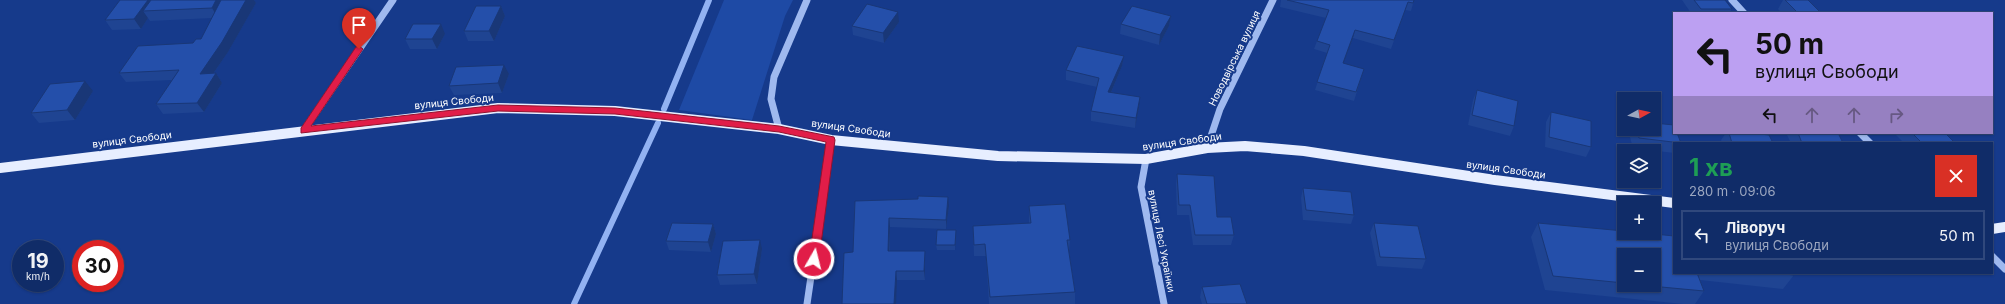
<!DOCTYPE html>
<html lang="uk">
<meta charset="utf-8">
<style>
body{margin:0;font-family:Inter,sans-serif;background:#1e3871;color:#f1f3f6;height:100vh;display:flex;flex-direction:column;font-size:15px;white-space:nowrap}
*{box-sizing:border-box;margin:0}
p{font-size:13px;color:#9ca7c0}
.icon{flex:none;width:22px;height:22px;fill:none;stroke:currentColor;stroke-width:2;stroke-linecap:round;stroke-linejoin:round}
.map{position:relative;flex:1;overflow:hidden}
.panel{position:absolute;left:1673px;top:142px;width:320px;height:132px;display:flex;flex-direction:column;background:#102c68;border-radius:0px;box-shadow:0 1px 3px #0004,0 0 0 1px #30487c}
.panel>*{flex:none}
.hud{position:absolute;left:1673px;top:12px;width:320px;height:122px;border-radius:0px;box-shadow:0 1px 3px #0004,0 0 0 1px #30487c;background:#bca0f2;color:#111;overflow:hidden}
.needle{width:26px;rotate:82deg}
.fabs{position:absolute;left:1617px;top:92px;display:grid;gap:8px}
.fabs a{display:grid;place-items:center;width:44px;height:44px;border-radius:0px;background:#102c68;box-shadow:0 1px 3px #0004,0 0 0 1px #30487c;font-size:20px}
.speed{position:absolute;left:12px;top:240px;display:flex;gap:8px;font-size:20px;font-weight:700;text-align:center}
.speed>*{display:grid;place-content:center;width:52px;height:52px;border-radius:50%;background:#102c68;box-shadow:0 1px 3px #0004,0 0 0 1px #30487c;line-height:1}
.speed small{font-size:10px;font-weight:400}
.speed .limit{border:6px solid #d22;background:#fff;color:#111}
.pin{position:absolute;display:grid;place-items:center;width:34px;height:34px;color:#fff;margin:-41px -17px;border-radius:50% 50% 50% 0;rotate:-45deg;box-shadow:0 0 4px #0007}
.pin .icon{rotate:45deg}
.me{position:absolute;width:44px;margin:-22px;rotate:8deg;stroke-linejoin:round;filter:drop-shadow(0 0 3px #0008)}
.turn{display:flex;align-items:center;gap:14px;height:84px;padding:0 16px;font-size:18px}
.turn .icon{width:52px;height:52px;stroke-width:2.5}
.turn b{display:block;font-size:28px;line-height:34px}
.lanes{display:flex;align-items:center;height:38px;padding:0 16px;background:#0003;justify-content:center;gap:20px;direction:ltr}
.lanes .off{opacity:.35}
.round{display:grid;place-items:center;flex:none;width:42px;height:42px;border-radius:0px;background:#1e3871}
.summary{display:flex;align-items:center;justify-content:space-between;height:68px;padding:0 16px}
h1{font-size:24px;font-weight:700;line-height:30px;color:#1e9e55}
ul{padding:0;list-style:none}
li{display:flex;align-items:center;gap:12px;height:50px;margin:0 8px 6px;padding:0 8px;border:2px solid #30487c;border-radius:0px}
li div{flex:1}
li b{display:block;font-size:15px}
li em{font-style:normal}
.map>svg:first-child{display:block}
.green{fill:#1e4aa5}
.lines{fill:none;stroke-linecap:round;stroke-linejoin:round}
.stream{stroke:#92b2f2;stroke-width:6}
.minor{stroke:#9fb9ef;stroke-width:7}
.major{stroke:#e7eeff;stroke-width:10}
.wall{fill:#1f4492;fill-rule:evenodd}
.shaded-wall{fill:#193777}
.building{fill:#244faa;stroke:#193777}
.route{fill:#e11d48;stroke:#92132f}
.labels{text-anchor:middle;stroke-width:4;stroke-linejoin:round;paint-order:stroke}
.street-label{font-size:10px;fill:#fff;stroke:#163a8b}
</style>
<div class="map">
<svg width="2005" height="304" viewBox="0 0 2005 304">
<rect width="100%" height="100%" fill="#163a8b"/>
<path class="green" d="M724 0H793L785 16 752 120 679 110Z"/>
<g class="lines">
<path class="stream" d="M664 109 709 0
M574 304 658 123"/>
<path class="minor" d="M1732 0 1744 13
M779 129 771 99 774 77 807 0
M304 130 393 0
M1860 133 1870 143
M1207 148 1220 109 1273 0
M1146 159 1141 187 1164 304
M1992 256 2005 269
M807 304 831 140"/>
<path class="major" d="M0 168 498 108 615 111 779 129 831 140 998 156 1146 159 1207 148 1245 146 1304 151 1495 180 1674 203
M1992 229 2005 227"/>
</g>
<path class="wall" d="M120 0H150L151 1V0H254L256 3 228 52 213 74 216 73 222 83 204 112 163 114 156 104 172 80 126 82 119 73 193 43 201 39 212 18 150 21 148 18 141 29 112 30 105 20Z
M1281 0H1414L1411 11 1405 10 1391 49 1353 38 1343 64 1364 69 1354 101 1315 90 1327 53 1314 49 1317 41 1326 18 1280 7Z
M1682 0H1725L1732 9 1729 13H1691Z
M1783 0H1808L1821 13H1782L1778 9Z
M501 6 505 16 494 41H468L464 31Z
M1171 16 1169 26 1159 45 1120 34 1121 24Z
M899 22 884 43 853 35 852 26Z
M445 34 437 49H410L405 39Z
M1124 56 1122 66 1111 93 1139 107 1135 128 1091 121V111L1097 87 1066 80V70Z
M509 74 502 93 454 95 449 86Z
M1477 90 1514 126 1510 136 1468 125 1473 100Z
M93 91 75 120 39 123 31 113Z
M1551 112 1591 147 1586 157 1545 147 1546 122Z
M1629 129H1654L1681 143H1674V153L1633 148 1628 130Z
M1726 133H1750L1773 143H1722L1721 140Z
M1786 133H1838L1843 143H1791Z
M1894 133H1945L1955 143H1904Z
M1177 174 1234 235 1231 245H1193L1189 215H1177L1176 184Z
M1303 188 1354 215 1351 224 1303 220 1301 198Z
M855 201 949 206 946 229 890 227V251H925V280H897L853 252Z
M1029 206 1070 240 1069 252 1075 292V304H989L986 256H974L973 226 1029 223Z
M1374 223 1426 259 1422 269 1377 266 1370 233Z
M1538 223 1674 273H1793L1794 275 1783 289 1700 280 1704 291 1695 304H1683L1545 290 1531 237ZM1624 255 1654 285H1624Z
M713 224 716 234 711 252 669 250 666 241Z
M956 235 955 250H937L936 245Z
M762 249 757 284 720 285 717 275Z
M1202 287 1247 304H1202L1200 297Z"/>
<path class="shaded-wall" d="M148 0H150L156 8 143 11 148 18 141 29 134 19Z
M216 0H228L218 18 212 8Z
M246 0H254L256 3 228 52 206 84 200 74Z
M501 6 505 16 494 41 489 31Z
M898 12 899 22 884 43 883 33Z
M1171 16 1169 26 1159 45 1160 35Z
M441 24 445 34 437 49 432 39Z
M1355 30 1353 38 1340 72 1343 63Z
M1124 56 1122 66 1107 102 1108 92Z
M504 65 509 74 502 93 498 83Z
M216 73 222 83 204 112 197 103Z
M85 81 93 91 75 120 67 110Z
M1140 97 1139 107 1135 128 1136 118Z
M948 197 949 206 946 229V220Z
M889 218 890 227 889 260 888 251Z
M713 224 716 234 711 252 708 242Z
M956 230V235L955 250V245Z
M760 240 762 249 757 284 754 274Z
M925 251V280L924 271Z
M896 271 897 280 896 304H894Z"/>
<path class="building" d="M120 0H148L134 19 105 20Z
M151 0H216L212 8 143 11Z
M221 0H246L222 42 200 74 216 73 197 103 156 104 179 70 119 73 138 46 193 43 196 39H201Z
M1287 0H1414L1413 3 1408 2 1394 40 1355 30 1343 63 1364 69 1356 92 1317 82 1330 45 1317 41 1329 10Z
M1694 0H1725L1732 9H1701Z
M1785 0H1808L1821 13H1798Z
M867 4 898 12 883 33 852 26Z
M476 6H501L489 31H464Z
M1132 6 1171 16 1160 35 1121 24Z
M413 24H441L432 39H405Z
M1077 46 1124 56 1108 92 1140 97 1136 118 1091 111 1099 78 1066 70Z
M504 65 498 83 449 86 456 67Z
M85 81 67 110 31 113 50 84Z
M1477 90 1518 101 1514 126 1472 115Z
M1551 112 1591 121V147L1549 137Z
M1654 123 1674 125V133H1677L1681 143 1639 138 1636 129H1654Z
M1729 133H1750L1769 135 1773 143H1732Z
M1798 133H1838L1843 143H1802Z
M1912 133H1945L1955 143H1922Z
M1177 174 1214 176 1217 217H1231L1234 235H1195L1190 205H1179Z
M1303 188 1351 192 1354 215 1306 210Z
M918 196 948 197 946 220 889 218 888 251H925L924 271H896L894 304H842L844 253 853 252 855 201 918 199Z
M1065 204 1070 240H1067L1075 292 990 297 985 244 974 245 973 226 1031 223 1029 206Z
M672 223 713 224 708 242 666 241Z
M1374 223 1418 226 1426 259 1380 257Z
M1538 223 1624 231V233H1645L1674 236V273H1697L1704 291 1640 285H1654V255H1624V283L1553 276Z
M937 230H956L955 245H936Z
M760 240 754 274 717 275 723 241Z
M1776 273H1793L1794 275Z
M1240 284 1247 304H1207L1202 287Z"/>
<path class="route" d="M359 46 363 49 311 126 498 105 615 108 779 126 834 137 835 140 819 259 814 263 809 259 826 142 779 132 615 114 498 111 301 133V128L356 47Z"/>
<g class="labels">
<g class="street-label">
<text transform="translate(1234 58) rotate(-64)" y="4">Новодвірська вулиця</text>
<text transform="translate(454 101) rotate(-6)" y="4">вулиця Свободи</text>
<text transform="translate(851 128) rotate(8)" y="4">вулиця Свободи</text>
<text transform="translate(132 139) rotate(-7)" y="4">вулиця Свободи</text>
<text transform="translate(1182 141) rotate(-8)" y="4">вулиця Свободи</text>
<text transform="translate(1506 169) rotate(8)" y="4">вулиця Свободи</text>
<text transform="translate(1162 241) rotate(79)" y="4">вулиця Лесі Українки</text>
</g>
</g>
</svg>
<div class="fabs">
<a><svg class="needle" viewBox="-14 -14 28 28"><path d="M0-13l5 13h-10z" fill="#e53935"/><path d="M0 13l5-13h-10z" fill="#9ca7c0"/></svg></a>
<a><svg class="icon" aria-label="layers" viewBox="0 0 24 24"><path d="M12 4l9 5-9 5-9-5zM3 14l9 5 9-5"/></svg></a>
<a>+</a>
<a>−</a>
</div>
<div class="speed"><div>19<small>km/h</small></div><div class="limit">30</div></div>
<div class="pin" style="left:359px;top:49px;background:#d93025"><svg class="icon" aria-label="arrive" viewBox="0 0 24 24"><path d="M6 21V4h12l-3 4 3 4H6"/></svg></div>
<svg class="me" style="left:814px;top:259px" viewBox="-20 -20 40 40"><circle r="17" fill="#e11d48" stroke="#fff" stroke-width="3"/><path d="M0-11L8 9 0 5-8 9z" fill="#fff"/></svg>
<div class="hud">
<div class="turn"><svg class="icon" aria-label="left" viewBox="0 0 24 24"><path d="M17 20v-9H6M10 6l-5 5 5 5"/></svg><div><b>50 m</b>вулиця Свободи</div></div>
<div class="lanes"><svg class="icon" aria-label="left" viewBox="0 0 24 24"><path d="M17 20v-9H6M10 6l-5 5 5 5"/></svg><svg class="icon off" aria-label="ahead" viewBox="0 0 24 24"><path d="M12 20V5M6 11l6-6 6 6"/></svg><svg class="icon off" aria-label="ahead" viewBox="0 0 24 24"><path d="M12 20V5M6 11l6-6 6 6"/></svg><svg class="icon off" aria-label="right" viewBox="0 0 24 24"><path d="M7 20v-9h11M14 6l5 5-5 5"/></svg></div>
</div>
<section class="panel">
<div class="summary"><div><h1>1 хв</h1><p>280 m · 09:06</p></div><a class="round" style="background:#d93025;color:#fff"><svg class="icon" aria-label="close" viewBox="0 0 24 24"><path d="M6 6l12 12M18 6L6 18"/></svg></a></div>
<ul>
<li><svg class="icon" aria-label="left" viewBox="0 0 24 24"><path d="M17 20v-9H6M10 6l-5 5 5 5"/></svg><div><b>Ліворуч</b><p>вулиця Свободи</p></div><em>50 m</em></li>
</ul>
</section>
</div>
